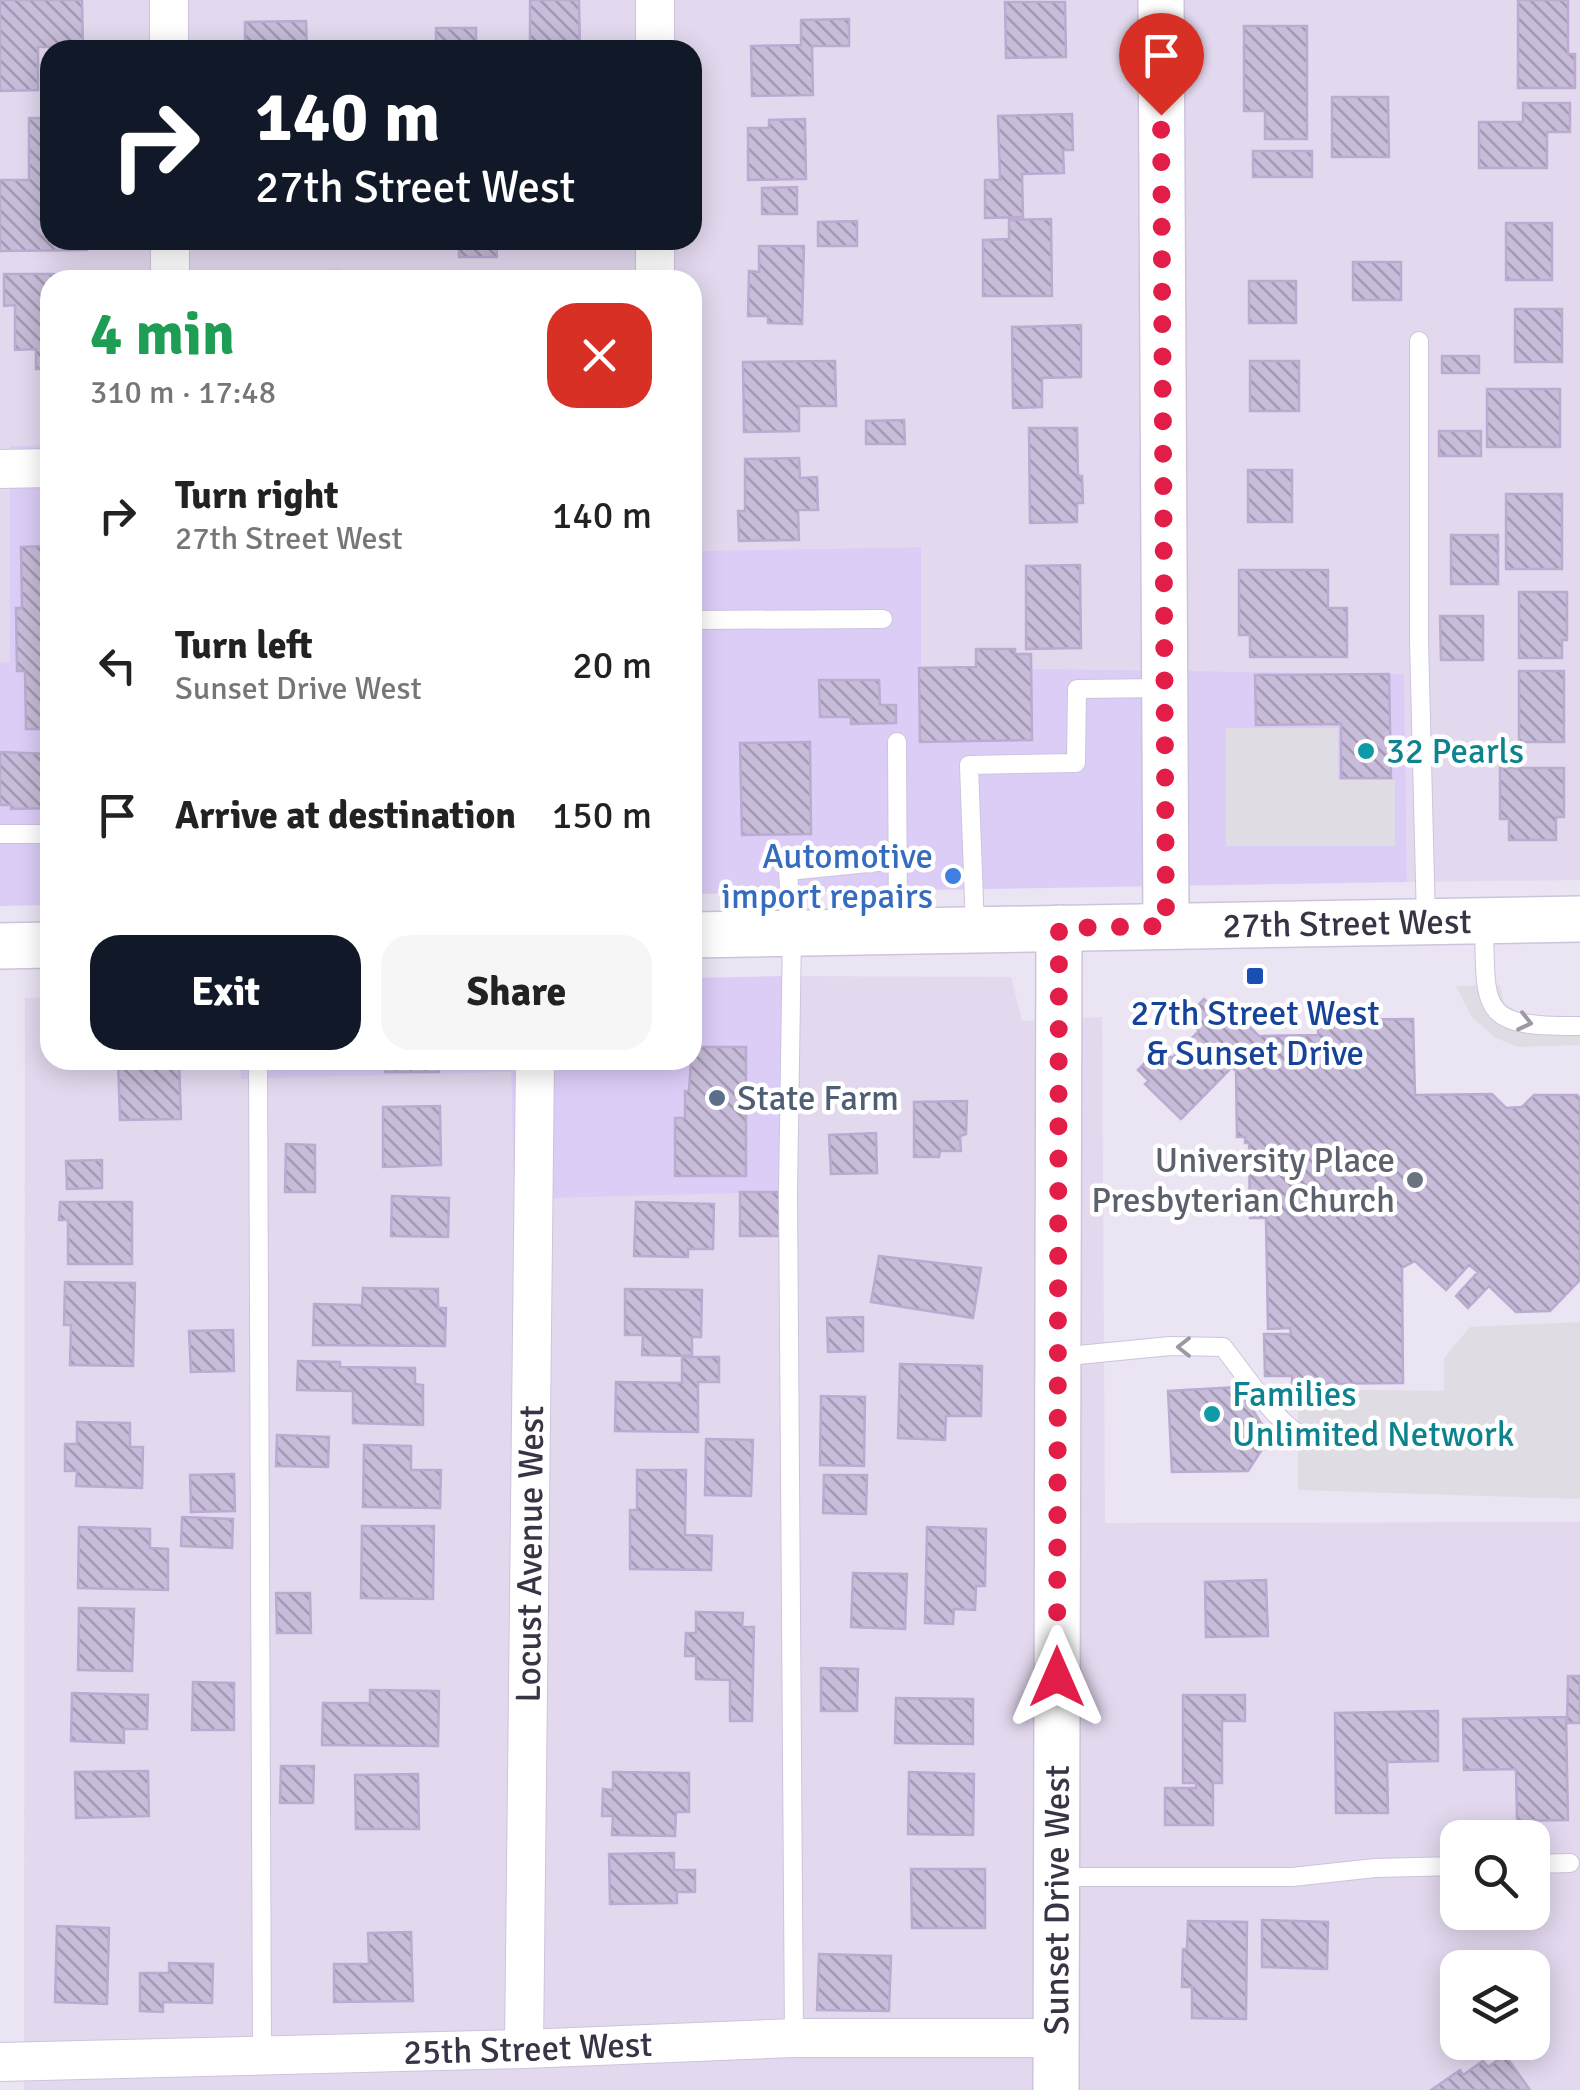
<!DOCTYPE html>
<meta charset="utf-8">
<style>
body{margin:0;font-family:Signika,sans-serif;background:#f6f6f6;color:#222;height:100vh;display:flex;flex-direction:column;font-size:38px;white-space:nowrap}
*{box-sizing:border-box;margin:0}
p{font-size:32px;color:#767676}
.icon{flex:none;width:55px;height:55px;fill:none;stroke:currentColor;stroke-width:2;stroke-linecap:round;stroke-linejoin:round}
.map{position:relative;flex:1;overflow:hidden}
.drawer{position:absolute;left:40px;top:270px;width:662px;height:800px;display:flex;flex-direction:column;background:#fff;border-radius:30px;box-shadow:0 5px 25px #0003}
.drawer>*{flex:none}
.hud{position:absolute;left:40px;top:40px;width:662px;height:210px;border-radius:30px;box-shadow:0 5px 25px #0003;background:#111827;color:#fff;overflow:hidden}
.buttons{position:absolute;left:1440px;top:1820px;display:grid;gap:20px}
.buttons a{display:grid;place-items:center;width:110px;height:110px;border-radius:20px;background:#fff;box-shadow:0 5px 25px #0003;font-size:50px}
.pin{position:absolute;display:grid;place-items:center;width:85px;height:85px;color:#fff;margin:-102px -42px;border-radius:50% 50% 50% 0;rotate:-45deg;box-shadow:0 0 10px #0007}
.pin .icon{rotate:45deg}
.me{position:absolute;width:110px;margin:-55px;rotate:0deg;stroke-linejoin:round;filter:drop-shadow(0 0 8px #0008)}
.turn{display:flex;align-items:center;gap:35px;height:210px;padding:0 50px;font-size:45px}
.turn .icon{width:130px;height:130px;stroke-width:2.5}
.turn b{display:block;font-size:70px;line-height:85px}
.round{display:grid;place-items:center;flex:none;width:105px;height:105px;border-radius:30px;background:#f6f6f6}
.summary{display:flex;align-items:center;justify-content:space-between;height:170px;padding:0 50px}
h1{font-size:60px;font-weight:700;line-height:75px;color:#1e9e55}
.button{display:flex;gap:20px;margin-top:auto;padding:20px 50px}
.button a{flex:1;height:115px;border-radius:30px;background:#111827;color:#fff;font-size:40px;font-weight:700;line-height:115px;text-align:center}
.button a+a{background:#f6f6f6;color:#222}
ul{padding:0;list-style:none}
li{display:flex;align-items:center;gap:30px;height:150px;padding:0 50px}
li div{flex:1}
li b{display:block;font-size:38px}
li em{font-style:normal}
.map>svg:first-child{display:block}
.residential{fill:#e3d9ef;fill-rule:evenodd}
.commercial{fill:#dccdf7}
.parking{fill:#dfdde3}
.building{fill:url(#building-back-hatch);stroke:#baabd1;stroke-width:2.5}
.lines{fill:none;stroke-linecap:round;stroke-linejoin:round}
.service-casing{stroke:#cec3dd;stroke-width:20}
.minor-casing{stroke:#cec3dd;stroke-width:40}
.tertiary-casing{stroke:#cec3dd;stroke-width:48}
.service{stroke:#fff;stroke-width:18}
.minor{stroke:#fff;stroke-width:38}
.tertiary{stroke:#fff;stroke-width:45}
.oneway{stroke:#9c99a2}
.route{stroke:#e11d48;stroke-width:18;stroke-dasharray:0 32.4}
.culture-dot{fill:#0f9aa8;stroke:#fff;stroke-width:4}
.shop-dot{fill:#3f7fe0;stroke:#fff;stroke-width:4}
.transit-dot{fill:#1a4fb4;stroke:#fff;stroke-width:4}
.service-dot{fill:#5c6f8a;stroke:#fff;stroke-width:4}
.worship-dot{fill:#6b7280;stroke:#fff;stroke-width:4}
.labels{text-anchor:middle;stroke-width:9;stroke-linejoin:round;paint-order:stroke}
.culture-label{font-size:35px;fill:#0d838f;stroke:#fff;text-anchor:start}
.shop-label{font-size:35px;fill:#366cbe;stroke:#fff;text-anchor:end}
.street-label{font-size:35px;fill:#3a3346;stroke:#fff}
.transit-label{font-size:35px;fill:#164399;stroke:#fff}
.service-label{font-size:35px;fill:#4e5e75;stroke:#fff;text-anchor:start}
.worship-label{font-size:35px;fill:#5b616d;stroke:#fff;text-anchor:end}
</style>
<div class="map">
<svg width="1580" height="2090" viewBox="0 0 1580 2090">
<defs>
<pattern id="building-back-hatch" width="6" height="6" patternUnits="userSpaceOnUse" patternTransform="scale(2.5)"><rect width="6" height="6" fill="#c7bcd9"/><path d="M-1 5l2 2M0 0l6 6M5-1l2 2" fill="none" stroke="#a399b2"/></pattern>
</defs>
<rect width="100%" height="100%" fill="#ebe4f3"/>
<path class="residential" d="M0 0H1580V880L1407 882 1403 674 920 667 921 547 693 551 692 280H50V445L10 446V663H0ZM50 50H692V240H50Z
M783 976 1011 977 1022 1021 1102 1017 1105 1523 1580 1522V2090H24L25 998 50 997V1060H241L242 1079 511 1072 514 1198 787 1192ZM1458 1838H1532V1912H1458ZM1458 1968H1532V2042H1458Z"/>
<path class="commercial" d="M50 445V905L0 906V663L10 662V446Z
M921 547V667L1404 674 1407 882 693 894 692 551Z
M783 976 788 1192 514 1199 511 1072 241 1079V1060H692L693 978Z"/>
<path class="parking" d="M1226 728H1338V780H1395V846H1226Z
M1500 985 1504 1003 1525 1017 1580 1016V1045L1518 1047 1496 1038 1472 1017 1456 986Z
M1580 1322V1499L1298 1490V1389L1444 1391V1358L1470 1327Z"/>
<path class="building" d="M0 0H82L83 47H38V90L0 91Z
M530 0H579L580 50H530Z
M1518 0H1568V54H1575V88H1518Z
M1005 2H1065L1066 57 1006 58Z
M849 19V46H812L813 95 752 96 751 46 801 45V20Z
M306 21 307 50H245V22Z
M1244 26H1307V139H1265V111H1244Z
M436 28H476V50H436Z
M1332 97H1388L1389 157H1332Z
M1523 103H1570V132H1547V168H1479V122H1523Z
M1072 114 1073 150H1063L1064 173 1022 174 1023 217 985 218V180H1000L998 116Z
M29 118H50V240H86L87 250 0 251V180H29Z
M805 119 806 179 748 180V128H769V120Z
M1253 151H1312V177H1253Z
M797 187V214H762V188Z
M1051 219 1052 296H983V240L1009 239V220Z
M857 221V246H818V222Z
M1506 223H1552V280H1506Z
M459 240H496L497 257H459Z
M516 240H565L566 245H516Z
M759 246H804L802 324 768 323V316H748L749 271 759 272Z
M1353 262H1401V300H1353Z
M339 271V280H286L285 272Z
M4 274H54V280H50V369H36V349L15 350V305L4 306Z
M507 274H558V280H507Z
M1249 281H1296V323H1249Z
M1515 309H1562V362H1515Z
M1081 325V377L1042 378V407L1013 408 1012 327Z
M1442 356H1479V373H1442Z
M835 361 836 406H799V431L744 432 743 362Z
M1250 361H1299V411H1250Z
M1487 389H1560V447H1487Z
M904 420 905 444H866V421Z
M1029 428H1077L1078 476H1082L1083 503H1077V522L1030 523Z
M1439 431H1481V456H1439Z
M799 458 800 478 817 477 818 510H798L799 540 739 541 738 511H745V459Z
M1248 470H1292V522H1248Z
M1506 494H1562V569H1506Z
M1451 535H1498V584H1451Z
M50 546V729H26L25 671H17L16 608H22L21 547Z
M1080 565 1081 648 1026 649V566Z
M1239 570H1328V608H1347V657H1250V635H1239Z
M1519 592H1567V640H1562V658H1519Z
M1440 616H1483V660H1441Z
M976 649H1015V654H1031L1032 740 920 742 919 668 976 667Z
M1519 671H1564V742H1519Z
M1389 674 1391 778H1341V724L1256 725 1255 675Z
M819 680H879L880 705H896V723L851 724V717H820Z
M810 742 811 834 742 835 740 743Z
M0 752 50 754V808L11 809V805H0Z
M1500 768H1564V817H1556V840H1509V819H1500Z
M1204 999 1217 1011 1225 1003 1259 1036 1318 1035V1020L1413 1019 1415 1095 1492 1094 1506 1108 1522 1107 1534 1095H1577L1580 1098V1280L1550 1311 1516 1312 1489 1286 1468 1308 1456 1296 1478 1272 1469 1265 1446 1290 1415 1261 1402 1268 1403 1383 1292 1384V1376H1265L1264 1334H1291L1290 1328 1268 1329 1266 1218H1250L1249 1143H1245V1137H1237L1236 1071 1232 1067 1181 1119 1145 1084 1149 1081 1138 1070 1160 1047 1172 1058 1199 1031 1186 1018Z
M692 1047H746V1176H675V1118H685V1091H689Z
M118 1060H179L181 1119 120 1120Z
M307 1060H364V1063H307Z
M385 1060H439V1072H385Z
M967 1101 966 1134 960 1136 961 1151H940L939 1157H914V1102Z
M440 1106 441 1165 383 1167V1107Z
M876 1133 877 1173 831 1174 829 1135Z
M286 1144 315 1145V1192H285Z
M102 1160V1188L67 1189 66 1161Z
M740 1192H781V1236H740Z
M392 1196 449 1198 448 1237 391 1236Z
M60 1202H132V1264H68V1220H59Z
M636 1202 714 1204 713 1249H688V1257L634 1256Z
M879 1256 981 1268 973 1318 871 1302Z
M65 1282 135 1283 133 1366 70 1365 71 1325H64Z
M363 1288 438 1289V1308H446L445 1346 313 1345 314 1304 362 1305Z
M625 1289 702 1290 701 1337H692V1356L642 1355 643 1335H625Z
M863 1317V1351L828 1352 827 1318Z
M233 1330 234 1371 191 1372 189 1331Z
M682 1357H719V1382H698V1432L615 1431 616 1382 682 1383Z
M298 1361 340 1362V1367L415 1368V1384L423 1385V1425L353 1423V1391L297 1390Z
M900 1364 982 1366 981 1416H946L945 1440 898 1438Z
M1238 1387 1270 1437 1248 1471 1172 1472 1168 1391Z
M821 1396 865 1397 864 1466 820 1465Z
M77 1422 130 1423V1447H143L142 1488 76 1486 77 1471H65V1444H77Z
M277 1435 329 1437 328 1467 276 1466Z
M706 1439 753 1440 751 1496 705 1495Z
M364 1445 411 1446V1470H441L440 1508 363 1507Z
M637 1470H686L685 1535 712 1536 711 1570 630 1569V1510H637Z
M234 1474 235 1511 191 1512 190 1475Z
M824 1475H867L866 1514 823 1513Z
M182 1517 233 1519 232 1548 181 1546Z
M362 1526H434L433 1599 361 1598Z
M79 1527 150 1529V1548L168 1549V1590L78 1588Z
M927 1527 986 1529 985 1586H976L975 1610 954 1609 953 1624 925 1623Z
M853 1573 907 1574 905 1629 851 1627Z
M1266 1580 1268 1636 1206 1637 1205 1582Z
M276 1593H310L311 1633H277Z
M79 1608 134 1609 132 1671 78 1670Z
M696 1612 743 1613 742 1627H754L752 1721H730V1680L696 1679V1656H685L686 1633H696Z
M821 1668 858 1669 857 1711H821Z
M1568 1676H1580V1723H1567Z
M193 1682 234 1683V1730H192Z
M370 1690 439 1691 438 1746 322 1745 323 1703H370Z
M72 1693 148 1695 147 1729H124V1743L71 1741Z
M1183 1695H1245V1721H1222V1783H1213V1825H1165V1788H1196V1783H1183Z
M896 1698 973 1699V1744L895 1743Z
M1438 1711V1761L1387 1762 1388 1813H1336L1335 1713Z
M1566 1717 1568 1820 1517 1821 1516 1769 1464 1770 1463 1719Z
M281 1766H314L313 1803H280Z
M148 1771 149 1816 76 1818 75 1772Z
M613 1772 689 1773V1812H676L675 1836 612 1835 613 1816H602L603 1789 613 1790Z
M909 1772 974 1774 973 1835 908 1834Z
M418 1774 419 1829H356L355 1775Z
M674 1853V1870H695V1892H677V1903L610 1904 609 1854Z
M911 1869H985V1928H912Z
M1262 1920 1328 1922 1327 1969 1262 1967Z
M1188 1921 1247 1922 1246 2019 1192 2018V1987H1182L1183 1949H1187Z
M57 1926 109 1928 107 2004 55 2002Z
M411 1932 413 2001 334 2002V1964H369L368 1933Z
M819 1954 891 1956 889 2011 817 2010Z
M169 1963 213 1964 212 2003 163 2002V2012L140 2011V1973H169Z
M1505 2055 1530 2090H1431L1460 2070 1463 2075 1483 2061 1488 2067Z"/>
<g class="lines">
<defs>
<path id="service" d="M1419 341V640L1426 921
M692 620 883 619
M897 742 898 930
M0 834H50
M1484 921C1486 1012 1478 1027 1580 1026
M975 929 969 765 1076 763 1077 689 1163 688
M258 1060 262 2055
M1058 1357 1170 1346 1223 1347C1248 1378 1273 1421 1309 1441
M1532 1864 1570 1863
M1056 1877H1292L1375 1868 1458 1866
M794 2038 788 1192 792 933 788 871 898 860"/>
<g id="minor">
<path d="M169 0V50"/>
<path d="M655 0V50"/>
<path d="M170 240V280"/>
<path d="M655 240V280"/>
<path d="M0 469 50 468"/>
<path id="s1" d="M524 2049 535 1060"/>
<path id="s2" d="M0 2062 524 2049 794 2038H1055"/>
</g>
<g id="tertiary">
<path d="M1161 0 1166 926"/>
<path id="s3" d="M692 935 1580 919"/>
<path d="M0 946 50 945"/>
<path id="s4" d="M1056 2090 1059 928"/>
</g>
</defs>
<use href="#service" class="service-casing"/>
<use href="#minor" class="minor-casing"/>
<use href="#tertiary" class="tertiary-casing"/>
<use href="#service" class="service"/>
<use href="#minor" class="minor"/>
<use href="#tertiary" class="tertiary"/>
</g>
<defs><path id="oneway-chevron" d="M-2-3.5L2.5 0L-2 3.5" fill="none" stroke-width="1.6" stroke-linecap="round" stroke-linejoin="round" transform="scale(2.5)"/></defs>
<g class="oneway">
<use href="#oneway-chevron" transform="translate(1525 1022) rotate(13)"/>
<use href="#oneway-chevron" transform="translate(1184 1347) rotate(180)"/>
</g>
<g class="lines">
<path class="route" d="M1057 1677 1059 928 1166 926 1161 115"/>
</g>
<g class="culture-dot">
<circle cx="1366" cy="751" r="10"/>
<circle cx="1212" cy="1414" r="10"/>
</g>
<circle class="shop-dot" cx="953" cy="876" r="10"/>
<rect class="transit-dot" x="1245" y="966" width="20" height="20" rx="5"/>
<circle class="service-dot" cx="717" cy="1098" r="10"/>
<circle class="worship-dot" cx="1415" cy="1180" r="10"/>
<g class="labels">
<g class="culture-label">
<text x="1386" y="763">32 Pearls</text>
<text x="1232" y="1406">Families<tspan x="1232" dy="40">Unlimited Network</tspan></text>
</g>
<g class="shop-label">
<text x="933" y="868">Automotive<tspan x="933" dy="40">import repairs</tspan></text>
</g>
<g class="street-label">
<text dy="12" stroke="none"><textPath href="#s3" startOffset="655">27th Street West</textPath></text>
<text dy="12" stroke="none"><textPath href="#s1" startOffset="495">Locust Avenue West</textPath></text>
<text dy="12" stroke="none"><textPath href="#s4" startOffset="190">Sunset Drive West</textPath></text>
<text dy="12" stroke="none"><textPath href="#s2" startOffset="528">25th Street West</textPath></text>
</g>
<g class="transit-label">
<text x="1255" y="1025">27th Street West<tspan x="1255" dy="40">&amp; Sunset Drive</tspan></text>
</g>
<g class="service-label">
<text x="737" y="1110">State Farm</text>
</g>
<g class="worship-label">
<text x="1395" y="1172">University Place<tspan x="1395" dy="40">Presbyterian Church</tspan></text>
</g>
</g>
</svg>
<div class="buttons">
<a><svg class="icon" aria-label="search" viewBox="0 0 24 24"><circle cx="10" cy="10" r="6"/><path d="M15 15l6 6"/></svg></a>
<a><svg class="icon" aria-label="layers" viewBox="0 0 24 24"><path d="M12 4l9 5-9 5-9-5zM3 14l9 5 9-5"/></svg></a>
</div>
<div class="pin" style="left:1161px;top:115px;background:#d93025"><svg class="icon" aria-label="arrive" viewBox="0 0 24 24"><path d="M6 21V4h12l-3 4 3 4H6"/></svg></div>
<svg class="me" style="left:1057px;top:1677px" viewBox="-20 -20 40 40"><path d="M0-17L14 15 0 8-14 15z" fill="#e11d48" stroke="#fff" stroke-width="4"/></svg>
<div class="hud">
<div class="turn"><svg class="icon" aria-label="right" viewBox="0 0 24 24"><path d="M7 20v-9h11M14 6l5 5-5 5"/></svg><div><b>140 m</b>27th Street West</div></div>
</div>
<section class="drawer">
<div class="summary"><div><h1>4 min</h1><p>310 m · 17:48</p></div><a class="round" style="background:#d93025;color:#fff"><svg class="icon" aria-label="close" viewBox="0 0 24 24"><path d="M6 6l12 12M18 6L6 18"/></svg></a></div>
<ul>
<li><svg class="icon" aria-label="right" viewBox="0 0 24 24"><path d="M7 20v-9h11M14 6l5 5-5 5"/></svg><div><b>Turn right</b><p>27th Street West</p></div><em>140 m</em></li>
<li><svg class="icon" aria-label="left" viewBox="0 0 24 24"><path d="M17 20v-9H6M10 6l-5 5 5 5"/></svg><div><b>Turn left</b><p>Sunset Drive West</p></div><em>20 m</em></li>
<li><svg class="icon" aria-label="arrive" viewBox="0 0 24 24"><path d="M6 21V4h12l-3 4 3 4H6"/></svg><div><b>Arrive at destination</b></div><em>150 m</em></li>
</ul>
<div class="button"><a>Exit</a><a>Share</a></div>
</section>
</div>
